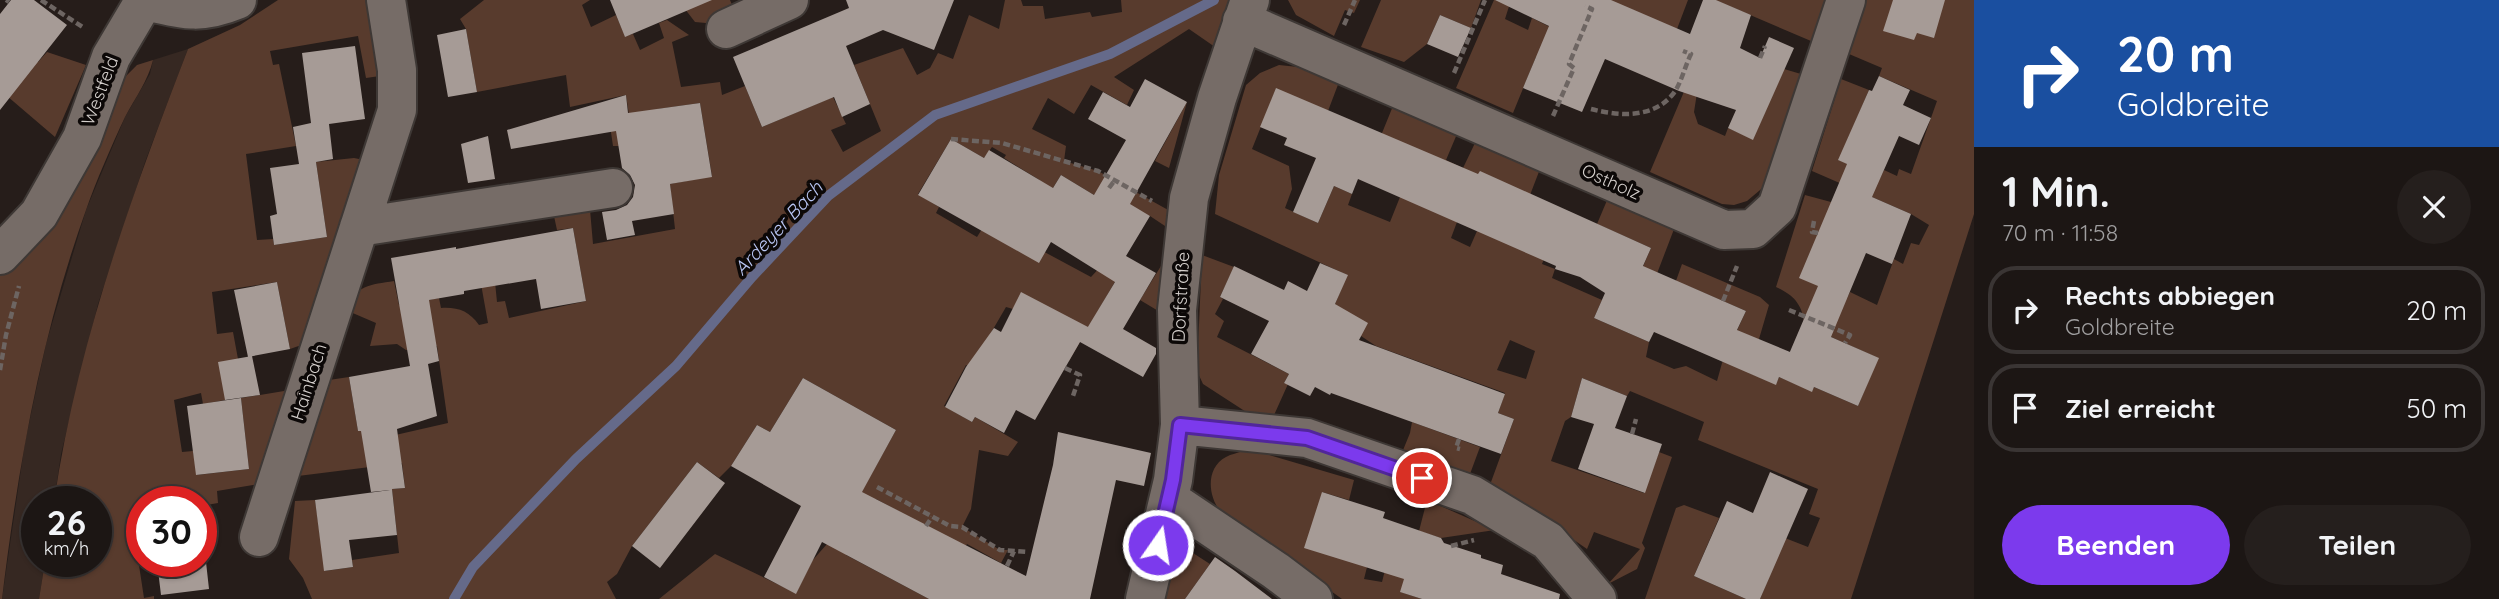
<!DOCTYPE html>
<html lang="de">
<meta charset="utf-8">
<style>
body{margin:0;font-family:Quicksand,sans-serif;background:#251f1d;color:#f1f3f6;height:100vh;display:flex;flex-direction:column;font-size:26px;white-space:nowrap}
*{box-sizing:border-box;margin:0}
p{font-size:23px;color:#a09fa0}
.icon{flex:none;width:38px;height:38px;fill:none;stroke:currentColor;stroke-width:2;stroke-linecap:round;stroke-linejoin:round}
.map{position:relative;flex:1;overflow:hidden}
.panel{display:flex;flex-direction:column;background:#1c1614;width:525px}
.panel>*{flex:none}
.top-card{background:#1a4fa0;color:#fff;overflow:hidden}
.speed{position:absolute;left:21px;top:486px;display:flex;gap:14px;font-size:35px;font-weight:700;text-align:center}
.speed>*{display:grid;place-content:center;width:91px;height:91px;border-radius:50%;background:#1c1614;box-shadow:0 2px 5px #0004,0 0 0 2px #3a3534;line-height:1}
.speed small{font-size:18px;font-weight:400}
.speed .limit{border:10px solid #d22;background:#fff;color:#111}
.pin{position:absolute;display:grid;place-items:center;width:60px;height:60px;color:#fff;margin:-30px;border:4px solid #fff;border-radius:50%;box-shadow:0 2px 7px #0007}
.me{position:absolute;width:77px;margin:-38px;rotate:13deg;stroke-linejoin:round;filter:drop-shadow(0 0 5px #0008)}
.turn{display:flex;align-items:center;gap:24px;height:147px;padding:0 28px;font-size:32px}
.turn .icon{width:91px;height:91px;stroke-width:2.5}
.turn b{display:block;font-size:49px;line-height:60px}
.round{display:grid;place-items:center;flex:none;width:74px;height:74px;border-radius:37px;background:#251f1d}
.head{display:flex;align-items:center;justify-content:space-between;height:119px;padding:0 28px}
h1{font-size:42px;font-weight:800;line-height:52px}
.cta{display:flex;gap:14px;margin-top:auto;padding:14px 28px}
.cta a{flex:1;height:80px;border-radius:42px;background:#7c3aed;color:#fff;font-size:28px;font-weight:800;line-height:80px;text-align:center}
.cta a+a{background:#251f1d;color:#f1f3f6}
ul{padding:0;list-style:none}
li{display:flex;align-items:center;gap:21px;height:88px;margin:0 14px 10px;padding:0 14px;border:4px solid #3a3534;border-radius:28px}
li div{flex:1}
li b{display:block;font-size:26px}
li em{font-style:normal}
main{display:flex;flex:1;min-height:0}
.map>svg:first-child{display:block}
.built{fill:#362822}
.green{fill:#583b2d;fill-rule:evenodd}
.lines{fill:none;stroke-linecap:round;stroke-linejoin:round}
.stream{stroke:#656a8a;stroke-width:10}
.building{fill:#a69b96}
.minor-casing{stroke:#3e3835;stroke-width:42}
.path{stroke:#6d6562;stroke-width:4.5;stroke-dasharray:7 3.5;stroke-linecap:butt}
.minor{stroke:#766c67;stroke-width:38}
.route-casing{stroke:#51269a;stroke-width:18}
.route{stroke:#7c3aed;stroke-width:12}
.labels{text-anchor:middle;stroke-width:7;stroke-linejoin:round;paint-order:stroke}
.street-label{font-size:18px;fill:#d5d0cd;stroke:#0c0807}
.water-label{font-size:19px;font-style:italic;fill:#b9c6f4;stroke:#0c0807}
</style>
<main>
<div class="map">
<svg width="1974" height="599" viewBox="0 0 1974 599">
<rect width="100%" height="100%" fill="#261d1a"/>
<path class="built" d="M188 49 145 162 98 304 61 454 54 502H37V562H45L39 599H2L25 442 46 344 86 210 125 117 150 74 153 60Z"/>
<path class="green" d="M278 0H376L387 75 366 78 358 36 270 51 273 65 279 64 296 146 246 154 257 240 273 239 274 245 327 237 316 162 354 158 374 162 313 341 290 349 277 282 212 292 217 334 233 332 238 359 225 400 203 404 201 393 174 400 182 452 193 451 197 475 249 469 241 398 290 390 265 483 217 491 218 503 201 506V502H142V516L133 526 144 598 154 596V599H39L45 562H96V502H54C77 345 131 197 188 49L240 25Z
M484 0H590L582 5 591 27 616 15 625 36 633 34 640 50 664 38 659 23 667 20 689 35 672 42 681 87 720 82 722 95 745 86 762 127 833 97 846 124 831 130 843 152 881 131 854 65 903 48 917 75 930 68 938 53 953 59 969 15 999 29 1005 0H1021L1023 6H1043L1045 19 1090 12 1092 17 1122 12 1121 0H1230L1215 47 1189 29 1114 77 1134 90 1127 105 1091 85 1074 114 1048 98 1032 129 1066 146 1064 161 1098 171 1170 211 1168 228 1150 216 1094 195 1061 175 1051 191 1038 179 1004 158 1006 155 992 147 984 158 951 139 918 194 939 207 936 213 977 237 982 229 1024 241 1091 277 1103 264 1120 273 1069 361 1013 309 1006 307 981 350 979 371 966 365 944 406 972 422 975 417 1018 442 1008 456 979 450 971 509 962 527 1000 550H1008L1001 563 967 544 965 547 876 499 846 555 929 599H659L715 554 796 593 812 561 842 527 896 430 803 378 770 432 757 425 731 466 719 478 697 462 632 546 617 574 607 582 616 599H312L303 578 289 559 295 501 315 500 325 571 353 567 352 560 399 553 392 489 405 488 402 463 298 476 329 380 349 377 358 431 387 426 391 436 448 423 437 346 406 350 397 344 370 346 376 323 348 311C354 284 371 285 394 281L399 305 439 298 441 308C458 307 469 311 479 325L488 323 481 284 495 282 497 302 505 301 509 318 586 301 573 228 557 230 552 207 589 198 593 244 675 229 670 184 712 176 700 103 658 109 662 139 618 146H613L609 119 629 115 626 95 570 107 566 75 477 92 466 29 460 19Z
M678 0H730L736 15 717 24 695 22Z
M1288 0H1360L1354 13 1345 10 1334 36 1296 15Z
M1381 0H1481L1471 28 1440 15 1427 44 1404 62 1361 47Z
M1494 0H1511L1505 19 1528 30 1532 18 1570 37 1536 57 1513 113 1456 88Z
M1601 0H1688L1677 29Z
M1715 0H1825L1811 41Z
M1866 0H1974V214L1851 599H1760L1785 538 1808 547 1820 518 1809 514 1818 489 1698 440 1704 422 1630 391 1627 396 1582 378 1571 417 1565 421 1551 461 1644 493 1659 452 1672 457 1642 543 1645 548 1637 569 1608 584 1640 549 1594 532 1587 549 1555 527 1487 493 1514 419 1498 413 1505 393 1376 346 1361 336 1335 304 1347 275 1215 214 1219 175 1246 85 1260 73 1279 65 1298 67 1339 82 1328 111 1276 89 1252 149 1289 166 1292 189 1285 208 1318 223 1334 186 1352 194 1348 205 1390 222 1400 197 1382 133 1393 106 1457 134 1446 160 1463 168 1475 143 1540 169 1530 195 1457 222 1451 238 1470 247 1477 231 1551 241 1542 264 1555 269 1552 278 1602 300 1594 318 1649 342 1646 357 1674 369 1686 366 1717 381 1722 363 1746 311 1688 286 1672 292 1682 264 1760 297 1769 305 1749 373 1776 384 1779 377 1812 391 1814 387 1858 406 1878 358 1802 324 1804 322C1802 303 1792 294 1776 287L1805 195 1831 202 1847 298 1850 292 1877 305 1894 259 1903 264 1911 243 1919 245 1929 225 1911 214 1812 171 1841 79 1869 90 1839 160 1880 178 1884 170 1897 176 1899 169 1911 174 1937 101 1879 76 1882 68 1849 54ZM1510 340 1535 351 1526 379 1497 370Z
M0 34 38 62 47 52 86 65 55 137 0 90Z
M1705 42 1694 112 1698 124 1725 136 1728 128 1753 139 1784 69 1801 74 1766 185 1747 201 1734 205 1722 204 1650 172Z
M153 60C148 81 135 98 125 117 111 147 97 179 86 210 41 335 18 467 2 599H0V275L88 158 124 78 137 65Z
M1187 102 1169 168 1155 161 1157 157Z
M1608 198 1676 224 1653 284 1638 278 1651 248 1597 224Z
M1169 253 1165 315 1140 300Z
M1202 255 1234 267 1220 297 1223 299 1215 314 1224 321 1217 337 1289 374 1284 383 1288 384 1270 424 1257 419 1203 384 1197 371Z
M1412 422 1480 447 1467 482 1399 460 1410 433Z
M1243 451 1259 452 1354 480 1349 500 1322 492 1367 567 1364 579 1382 582 1385 570 1406 575 1401 592 1422 599H1342L1221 512C1208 497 1205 468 1226 457 1231 454 1238 453 1243 451Z
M1427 500 1495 530 1441 538 1419 531Z
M1684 505 1719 518 1694 576 1746 599H1645L1676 508Z
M1179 544 1210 564 1185 599H1165Z"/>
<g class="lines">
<path class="stream" d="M454 599 473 567 576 459 676 366 752 277 828 196 935 115 1110 54 1214 0"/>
</g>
<path class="building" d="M11 0H34L67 25 0 110V14Z
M610 0H712L625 37Z
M846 0H954L934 50 883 30 846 46 870 104 842 117 834 97 762 127 733 57 849 8Z
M1495 0H1611L1690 34 1703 0H1716L1751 15 1740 48 1760 58 1769 37 1794 48 1753 140 1728 128 1736 110 1679 91 1605 59 1582 112 1523 88 1549 26Z
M1893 0H1945L1934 38 1917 33 1914 40 1883 31Z
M1440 15 1471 28 1458 57 1427 44Z
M466 29 477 92 448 97 437 35Z
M355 46 365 119 329 124 333 159 316 162 327 237 274 245 270 216 277 214 270 168 299 164 293 127 311 123 302 53Z
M1879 76 1910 90 1903 105 1931 118 1919 145 1899 136 1872 197 1911 214 1892 264 1866 253 1831 337 1879 358 1858 406 1814 387 1812 392 1779 377 1776 385 1654 332 1649 342 1594 318 1605 293 1580 277 1555 269 1556 266 1358 179 1352 194 1334 186 1318 223 1293 212 1316 158 1284 145 1287 138 1260 127 1276 88 1478 174 1480 171 1651 248 1643 266 1746 311 1737 330 1790 352 1783 368 1818 286 1799 278 1847 164 1838 160 1869 90 1872 91Z
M1145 79 1187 102 1130 204 1150 216 1126 256 1156 273 1123 329 1156 348V354L1143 377 1080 342 1035 420 1016 410 1004 433 975 417 972 422 945 407 966 367 994 328 1001 332 1021 292 1088 327 1080 340 1115 282 1051 242 1039 263 918 195 951 139 984 158 989 150 1053 188 1061 175 1094 195 1126 140 1088 119 1103 92 1130 107Z
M626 95 628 113 700 103 712 177 670 184 674 214 632 221 635 235 607 240 602 212 616 210 627 205 633 197 635 185 630 175 622 168 616 131 511 149 507 130Z
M488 136 495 179 468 183 461 144Z
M573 228 586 301 541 309 536 279 464 291V294L429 300 439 361 428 364 437 416 397 429 405 488 392 489 397 535 349 540 353 567 324 571 315 500 390 490 371 492 361 431H358L349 377 410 366 391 258 456 247V249Z
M1320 263 1348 275 1335 304 1368 323 1359 340 1505 394 1498 413 1514 419 1501 454 1331 393 1330 395 1315 387 1310 396 1284 383 1289 374 1251 354 1269 321 1220 297 1234 266 1284 290 1288 281 1307 291Z
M277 282 290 349 248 357 234 290Z
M252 356 260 395 225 400 218 362Z
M803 378 896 430 862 492 1026 576 1053 465 1058 432 1151 453 1144 486 1116 480 1090 599H929L822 542 796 594 764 577 801 506 731 466 757 425 770 432Z
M1582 378 1627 396 1615 428 1662 444 1645 493 1578 469 1594 424 1571 417Z
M241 398 249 469 196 475 187 406Z
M697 462 725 483 660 568 632 546Z
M1770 472 1808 489 1760 599H1746L1694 576 1727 501 1753 513Z
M1322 492 1385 512 1383 518 1441 538 1444 543 1481 555V558L1503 565 1501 574 1560 594 1559 599H1422L1400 592 1404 579 1304 548Z
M1215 557 1235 571 1272 599H1185Z
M157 562H206L209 589 161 595Z"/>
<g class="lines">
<defs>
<path id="minor" d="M1242 21 1724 230 1753 229 1777 207 1846 0
M726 29 789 0
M359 227 613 188
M0 255 39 214 82 138 111 57 140 8 151 2C186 11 203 14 237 0
M1180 425 1307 438 1472 495 1548 541 1597 599
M1169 499 1276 571 1313 599
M259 537 397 110V70L386 0
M1145 599 1173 480 1180 425 1177 310 1189 198 1217 98 1250 0"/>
</defs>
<use href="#minor" class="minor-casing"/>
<path class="path" d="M6 0 9 2
M41 0 84 28
M1344 25 1355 0
M1760 58 1765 46
M1454 73 1485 0
M1591 109C1618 116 1653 119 1673 94 1681 84 1685 66 1691 54L1683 51
M1553 116 1574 68 1569 64 1592 9 1585 6
M951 139 1002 143 1098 171 1152 201
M1109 188 1115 180
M1814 221 1812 232 1818 233
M1723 301 1737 266
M1789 310 1850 335 1845 343
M1065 368 1080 375 1073 396
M0 370 6 335 19 286
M1632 434 1636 419
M1459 439 1456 448 1460 449
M877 487 950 526 962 527 1000 550 1027 552
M926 526 932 517
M1451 546 1474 540
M1007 566 1014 551"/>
<use href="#minor" class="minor"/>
</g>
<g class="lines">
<defs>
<path id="route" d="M1158 545 1173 480 1180 425 1307 438 1422 478"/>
</defs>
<use href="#route" class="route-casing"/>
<use href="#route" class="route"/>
</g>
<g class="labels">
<g class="street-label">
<text transform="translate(100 91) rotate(-69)" y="6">Westfeld</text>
<text transform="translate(1611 182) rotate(24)" y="6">Ostholz</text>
<text transform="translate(1181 297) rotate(-87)" y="6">Dorfstraße</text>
<text transform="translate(309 382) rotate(-72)" y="6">Hainbach</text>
</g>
<g class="water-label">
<text transform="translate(778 228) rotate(-47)" y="7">Ardeyer Bach</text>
</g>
</g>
</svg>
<div class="speed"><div>26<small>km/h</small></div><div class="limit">30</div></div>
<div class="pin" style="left:1422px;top:478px;background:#d93025"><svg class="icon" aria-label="arrive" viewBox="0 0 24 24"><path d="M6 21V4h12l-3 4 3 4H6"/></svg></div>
<svg class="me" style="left:1158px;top:545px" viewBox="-20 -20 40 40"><circle r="17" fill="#7c3aed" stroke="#fff" stroke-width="3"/><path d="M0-11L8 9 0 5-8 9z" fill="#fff"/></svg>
</div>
<section class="panel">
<div class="top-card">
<div class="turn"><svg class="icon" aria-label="right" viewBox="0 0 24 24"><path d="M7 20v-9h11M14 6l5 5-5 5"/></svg><div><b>20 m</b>Goldbreite</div></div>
</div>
<div class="head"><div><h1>1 Min.</h1><p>70 m · 11:58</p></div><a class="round"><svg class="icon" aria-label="close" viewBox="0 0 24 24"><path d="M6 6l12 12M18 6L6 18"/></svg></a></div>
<ul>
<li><svg class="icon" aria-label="right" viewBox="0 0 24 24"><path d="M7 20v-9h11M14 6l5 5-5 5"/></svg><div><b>Rechts abbiegen</b><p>Goldbreite</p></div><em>20 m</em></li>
<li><svg class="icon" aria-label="arrive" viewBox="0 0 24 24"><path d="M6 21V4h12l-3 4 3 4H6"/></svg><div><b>Ziel erreicht</b></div><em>50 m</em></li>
</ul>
<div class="cta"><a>Beenden</a><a>Teilen</a></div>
</section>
</main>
